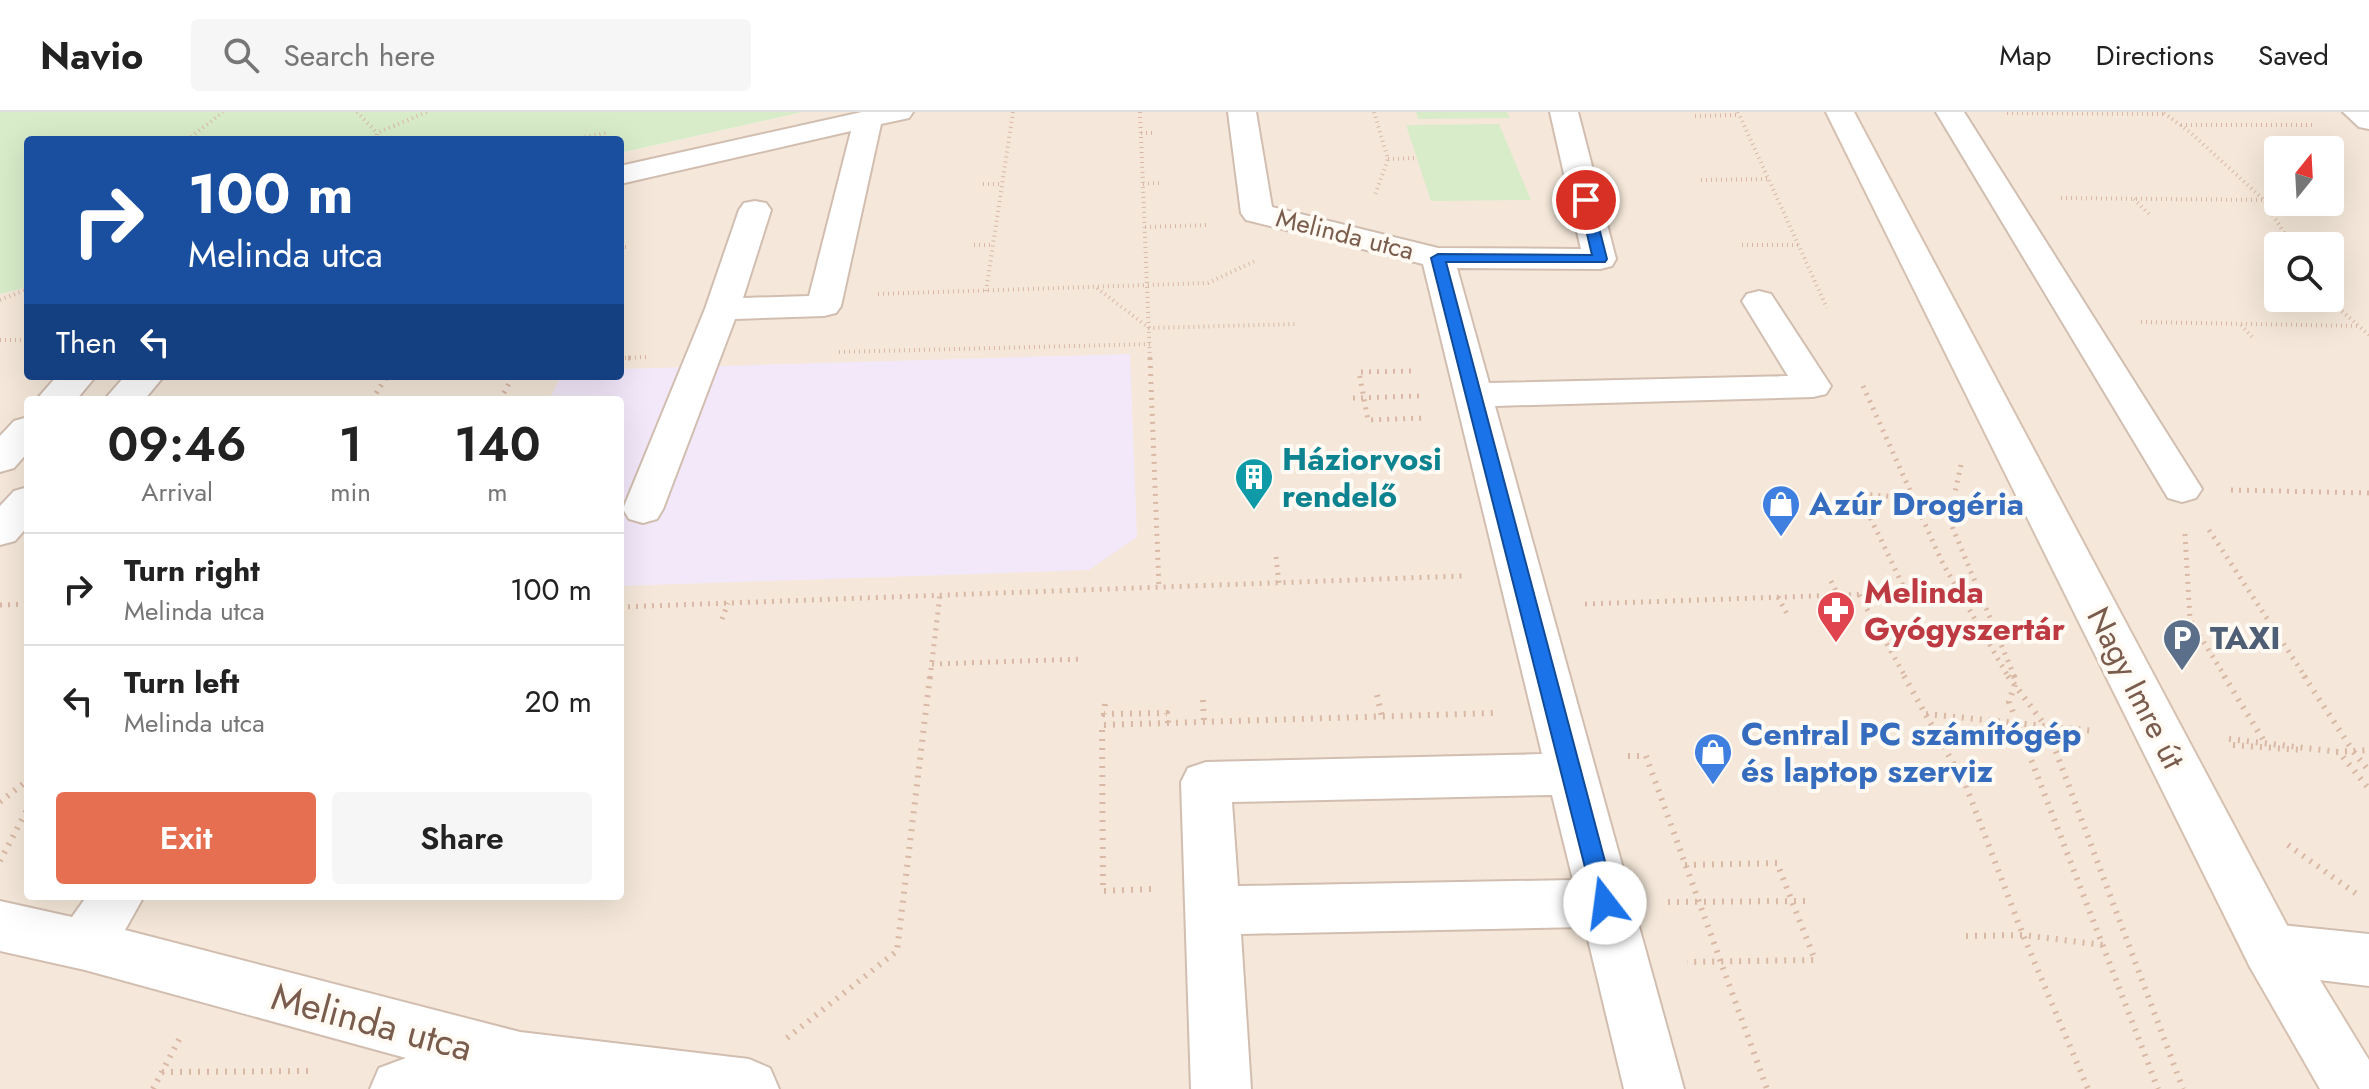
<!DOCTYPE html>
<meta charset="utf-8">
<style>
body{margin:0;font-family:Jost,sans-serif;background:#f6f6f6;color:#222;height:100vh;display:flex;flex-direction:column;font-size:30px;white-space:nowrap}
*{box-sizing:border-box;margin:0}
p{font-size:26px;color:#767676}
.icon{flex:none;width:44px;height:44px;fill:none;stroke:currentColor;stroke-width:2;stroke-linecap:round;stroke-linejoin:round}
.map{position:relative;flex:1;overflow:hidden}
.drawer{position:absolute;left:24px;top:284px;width:600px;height:504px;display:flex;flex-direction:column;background:#fff;border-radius:8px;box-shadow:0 8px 32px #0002}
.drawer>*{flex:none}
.hud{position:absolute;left:24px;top:24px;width:600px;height:244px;border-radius:8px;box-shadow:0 8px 32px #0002;background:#1a4fa0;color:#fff;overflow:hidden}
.needle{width:52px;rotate:18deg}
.fabs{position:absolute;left:2264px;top:24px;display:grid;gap:16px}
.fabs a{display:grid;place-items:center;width:80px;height:80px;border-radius:8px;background:#fff;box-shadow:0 8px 32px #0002;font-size:40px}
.pin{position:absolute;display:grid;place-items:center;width:68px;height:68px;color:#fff;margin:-34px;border:4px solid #fff;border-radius:50%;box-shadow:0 2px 8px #0007}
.me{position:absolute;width:88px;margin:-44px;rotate:345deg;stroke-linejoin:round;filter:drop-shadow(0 0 6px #0008)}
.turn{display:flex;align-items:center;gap:28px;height:168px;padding:0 32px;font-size:36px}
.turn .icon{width:104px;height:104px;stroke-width:2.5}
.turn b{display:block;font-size:56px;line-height:68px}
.then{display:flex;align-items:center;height:76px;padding:0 32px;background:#0003;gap:16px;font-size:30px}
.eta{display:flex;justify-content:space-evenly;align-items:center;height:136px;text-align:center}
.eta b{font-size:48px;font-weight:600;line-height:56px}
.primary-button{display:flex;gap:16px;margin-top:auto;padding:16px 32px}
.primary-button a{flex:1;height:92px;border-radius:8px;background:#e76f51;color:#fff;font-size:32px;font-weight:600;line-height:92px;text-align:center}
.primary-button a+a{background:#f6f6f6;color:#222}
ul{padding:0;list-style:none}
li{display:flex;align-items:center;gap:24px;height:112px;padding:0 32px;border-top:2px solid #e0e0e0}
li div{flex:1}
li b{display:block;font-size:30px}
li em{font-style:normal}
header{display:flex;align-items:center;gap:48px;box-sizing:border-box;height:112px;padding:0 40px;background:#fff;border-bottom:2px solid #e0e0e0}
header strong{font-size:38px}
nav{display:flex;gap:44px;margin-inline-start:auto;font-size:28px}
.search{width:560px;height:72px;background:#f6f6f6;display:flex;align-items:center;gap:20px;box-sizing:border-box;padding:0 28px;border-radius:8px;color:#767676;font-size:30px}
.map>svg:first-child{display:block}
.residential{fill:#f5e8da;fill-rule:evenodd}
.education{fill:#f3e8fa}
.green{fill:#d8ecc9}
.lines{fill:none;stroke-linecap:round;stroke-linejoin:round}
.street-casing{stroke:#d1beb0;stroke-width:4}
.secondary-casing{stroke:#d6c0b0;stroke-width:4}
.path-far2{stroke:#d9b8a5;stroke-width:4;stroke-dasharray:1 4;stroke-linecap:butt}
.path-far1{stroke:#d9b8a5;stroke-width:5;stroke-dasharray:2 6;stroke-linecap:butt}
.path{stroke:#d9b8a5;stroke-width:6;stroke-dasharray:2 7;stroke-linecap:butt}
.street{fill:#fff;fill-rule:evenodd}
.secondary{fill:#fff;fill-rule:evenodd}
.route{fill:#1a73e8;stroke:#114b97;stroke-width:2}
.labels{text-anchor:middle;stroke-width:8;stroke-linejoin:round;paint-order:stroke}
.far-street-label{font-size:26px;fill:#7a5c4d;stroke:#fffaf3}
.culture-label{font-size:32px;font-weight:bold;fill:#0d838f;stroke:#fffaf3;text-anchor:start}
.shop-label{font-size:32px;font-weight:bold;fill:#366cbe;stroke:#fffaf3;text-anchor:start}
.health-label{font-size:32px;font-weight:bold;fill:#be3a42;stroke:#fffaf3;text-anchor:start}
.service-label{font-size:32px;font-weight:bold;fill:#4e5e75;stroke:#fffaf3;text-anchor:start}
.street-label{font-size:32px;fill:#7a5c4d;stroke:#fffaf3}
.near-street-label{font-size:38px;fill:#7a5c4d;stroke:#fffaf3}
</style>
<header>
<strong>Navio</strong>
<div class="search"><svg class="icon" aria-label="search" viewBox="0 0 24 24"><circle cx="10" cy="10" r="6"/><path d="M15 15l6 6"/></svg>Search here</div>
<nav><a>Map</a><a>Directions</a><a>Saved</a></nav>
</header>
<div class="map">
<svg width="2369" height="977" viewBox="0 0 2369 977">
<rect width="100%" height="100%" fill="#fdf6ec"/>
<path class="residential" d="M803 0H2369V977H0V182L28 175V264H620V41ZM2278 38H2330V90H2278ZM2278 134H2330V186H2278ZM28 288H620V784H28Z"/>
<path class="education" d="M1130 242 1137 425 1089 458 620 474V288H549L561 264H620V257Z"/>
<path class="green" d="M0 0H803L620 41V28H28V175L0 182Z
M1416 0H1507L1510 6 1418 7Z
M1499 12 1531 88 1431 89 1406 13Z"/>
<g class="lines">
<defs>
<path id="street" d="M862 0H913L909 6 881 12 841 194 836 201 824 204 735 207 663 397 657 407 643 411 629 407 623 397 705 197 739 98 744 91 755 89 766 91 771 98 743 186 809 184 851 19 620 72V54Z
M1228 0H1256L1272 95 1438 136 1581 137 1550 0H1578L1616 147 1612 154 1600 157 1457 156 1489 271 1788 264 1742 189 1747 182 1759 179 1771 182 1831 274 1826 282 1813 285 1495 294 1684 977H1624L1585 815 1241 822 1251 977H1191L1181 670 1188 656 1206 650 1542 642 1423 152 1246 108 1241 101ZM1552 683 1573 768 1238 774 1232 690Z
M1936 0H1964L2202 377 2196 386 2182 390 2168 386Z
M2343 0H2369V17L2359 15Z
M57 264H96L76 288H36Z
M125 264H164L144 288H104Z
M28 305V340L14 356 0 360V324L14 309Z
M28 375V414L15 429 0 433V394L14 379Z
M87 784H144L125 818 520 920 749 947 770 956 779 977H370L379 956 406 946 85 858 0 839V789L72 805Z
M2270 812 2369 822V874L2270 862 2250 855 2242 837 2250 819Z"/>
<path id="secondary" d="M1826 0H1854L2290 819 2369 948V977H2320L2250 855Z"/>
</defs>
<use href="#street" class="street-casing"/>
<use href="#secondary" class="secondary-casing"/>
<path class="path-far2" d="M357 0 377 21
M1140 0 1150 248
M1374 0 1388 47 1375 83
M1738 0 1827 196
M2007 1 2166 2
M2164 1 2191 21 2264 88 2292 134
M1695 4 1739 3
M2181 13H2314
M1141 21H1155
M187 28 223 0
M376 28 377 21 427 0
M570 28 606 21
M1388 47 1417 46
M1701 68 1769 67
M983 72H1002
M1143 72 1159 71
M2061 86 2264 88
M2134 87 2150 103
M1145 115 1208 113
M974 133H993
M1742 133H1798
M620 135H627
M1097 176 1149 216 1298 212
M986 179 1013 0
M878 182 1208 171 1255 149
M2327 186 2369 223
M0 188 28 177
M2141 210 2358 214
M2241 213 2254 227
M0 228H28
M839 240 1150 232
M620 246 649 245"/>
<path class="path-far1" d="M620 246H633
M1150 246 1159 476
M1411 259 1359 260 1368 308 1425 306
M1863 274 1943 452 2009 566
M1353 286 1420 284
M372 288 387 264
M500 288 513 264
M1961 353 1949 407 2015 566
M2231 378 2369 381
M2209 418 2306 566
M2185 422 2190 508 2226 566
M1276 445 1279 471
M1831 469 1838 483
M1906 480 1859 382 1914 386
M1859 483 1906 566
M1778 485 1788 504
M1585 492 1956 479
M0 493 28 492
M620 495 1462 464
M722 507 728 491
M932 552 1083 547
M930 566 940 483"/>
<path class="path" d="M1904 564 1966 674 2023 823 2088 977
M2008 564 2047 616 2183 977
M2014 564 2016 569 2009 590 2158 977
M2224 564 2264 629
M2304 564 2353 639 2369 638
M1377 583 1382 605
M1203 588 1204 610
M1105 592 1104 602 1167 601 1168 611
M1926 602 2095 619
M2229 627 2339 640 2369 677
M2233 633 2302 638
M2336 640 2353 639 2369 659
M1628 644H1646L1767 977
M0 690 28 668
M2288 733 2358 783
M0 749 28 696
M1685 753 1777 751 1815 848 1687 850
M1151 777 1103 779 1102 613 1494 601
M1668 790 1807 789
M1966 824 2023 823 2103 833
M787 926 897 839 930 564
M162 960 309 959
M153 977 182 922"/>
<use href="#street" class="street"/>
<use href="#secondary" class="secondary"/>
</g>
<path class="route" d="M1586 85 1592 88 1607 147 1605 150H1446L1616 791 1613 798 1605 800 1597 798 1594 791 1431 146 1438 142 1592 143 1579 88Z"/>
<defs>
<symbol id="building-pin" viewBox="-11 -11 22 30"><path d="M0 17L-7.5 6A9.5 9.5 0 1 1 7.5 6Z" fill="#0f9aa8" stroke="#fffaf3"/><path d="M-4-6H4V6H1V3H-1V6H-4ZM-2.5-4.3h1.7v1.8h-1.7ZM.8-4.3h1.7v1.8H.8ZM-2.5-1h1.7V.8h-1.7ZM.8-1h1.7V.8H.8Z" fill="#fff"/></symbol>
<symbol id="shop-pin" viewBox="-11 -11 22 30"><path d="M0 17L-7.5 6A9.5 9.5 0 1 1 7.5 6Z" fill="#3f7fe0" stroke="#fffaf3"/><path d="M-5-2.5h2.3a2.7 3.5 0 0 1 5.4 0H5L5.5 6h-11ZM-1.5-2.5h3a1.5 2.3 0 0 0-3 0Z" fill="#fff"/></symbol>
<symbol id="pharmacy-pin" viewBox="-11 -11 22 30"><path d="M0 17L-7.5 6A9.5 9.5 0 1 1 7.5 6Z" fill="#e0444e" stroke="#fffaf3"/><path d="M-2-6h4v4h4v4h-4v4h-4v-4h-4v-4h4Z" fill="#fff"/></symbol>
<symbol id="parking-pin" viewBox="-11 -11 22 30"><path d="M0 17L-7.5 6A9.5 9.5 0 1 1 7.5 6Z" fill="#5c6f8a" stroke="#fffaf3"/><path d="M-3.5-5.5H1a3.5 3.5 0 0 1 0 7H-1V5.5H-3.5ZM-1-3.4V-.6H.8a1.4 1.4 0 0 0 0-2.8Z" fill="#fff"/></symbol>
</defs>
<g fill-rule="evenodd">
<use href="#building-pin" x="1232" y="343" width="44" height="60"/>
<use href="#shop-pin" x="1759" y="370" width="44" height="60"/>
<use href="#pharmacy-pin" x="1814" y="476" width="44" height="60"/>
<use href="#parking-pin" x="2160" y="504" width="44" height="60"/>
<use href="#shop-pin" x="1691" y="618" width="44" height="60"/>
</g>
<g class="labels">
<g class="far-street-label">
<text transform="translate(1345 122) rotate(14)" y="9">Melinda utca</text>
</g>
<g class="culture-label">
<text x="1282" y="358">Háziorvosi<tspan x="1282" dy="37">rendelő</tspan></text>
</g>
<g class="shop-label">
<text x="1809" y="403">Azúr Drogéria</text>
<text x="1741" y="633">Central PC számítógép<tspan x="1741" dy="37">és laptop szerviz</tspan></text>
</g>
<g class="health-label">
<text x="1864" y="491">Melinda<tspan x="1864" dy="37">Gyógyszertár</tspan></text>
</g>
<g class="service-label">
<text x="2210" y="537">TAXI</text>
</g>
<g class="street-label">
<text transform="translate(2136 576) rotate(63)" y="11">Nagy Imre út</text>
</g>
<g class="near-street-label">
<text transform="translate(372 910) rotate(15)" y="13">Melinda utca</text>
</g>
</g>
</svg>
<div class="fabs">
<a><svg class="needle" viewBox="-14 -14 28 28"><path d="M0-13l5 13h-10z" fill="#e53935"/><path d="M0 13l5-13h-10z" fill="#767676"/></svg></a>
<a><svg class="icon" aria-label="search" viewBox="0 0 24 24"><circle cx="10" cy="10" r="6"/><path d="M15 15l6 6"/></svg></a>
</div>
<div class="pin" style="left:1586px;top:88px;background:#d93025"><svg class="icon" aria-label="arrive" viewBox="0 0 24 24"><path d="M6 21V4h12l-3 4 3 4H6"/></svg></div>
<svg class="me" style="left:1605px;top:791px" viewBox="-20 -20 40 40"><circle r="19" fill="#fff"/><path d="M0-13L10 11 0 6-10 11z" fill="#1a73e8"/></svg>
<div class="hud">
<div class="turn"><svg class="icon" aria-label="right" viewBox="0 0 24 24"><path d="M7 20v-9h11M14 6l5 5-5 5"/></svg><div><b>100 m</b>Melinda utca</div></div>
<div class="then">Then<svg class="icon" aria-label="left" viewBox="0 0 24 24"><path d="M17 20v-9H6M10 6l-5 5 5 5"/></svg></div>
</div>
<section class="drawer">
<div class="eta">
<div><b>09:46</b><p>Arrival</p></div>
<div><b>1</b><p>min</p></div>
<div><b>140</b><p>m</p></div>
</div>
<ul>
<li><svg class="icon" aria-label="right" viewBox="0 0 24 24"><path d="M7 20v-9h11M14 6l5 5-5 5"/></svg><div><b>Turn right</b><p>Melinda utca</p></div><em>100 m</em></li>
<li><svg class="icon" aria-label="left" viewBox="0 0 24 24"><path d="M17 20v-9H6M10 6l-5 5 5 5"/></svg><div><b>Turn left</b><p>Melinda utca</p></div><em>20 m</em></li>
</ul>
<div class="primary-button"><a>Exit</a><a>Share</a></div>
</section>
</div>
